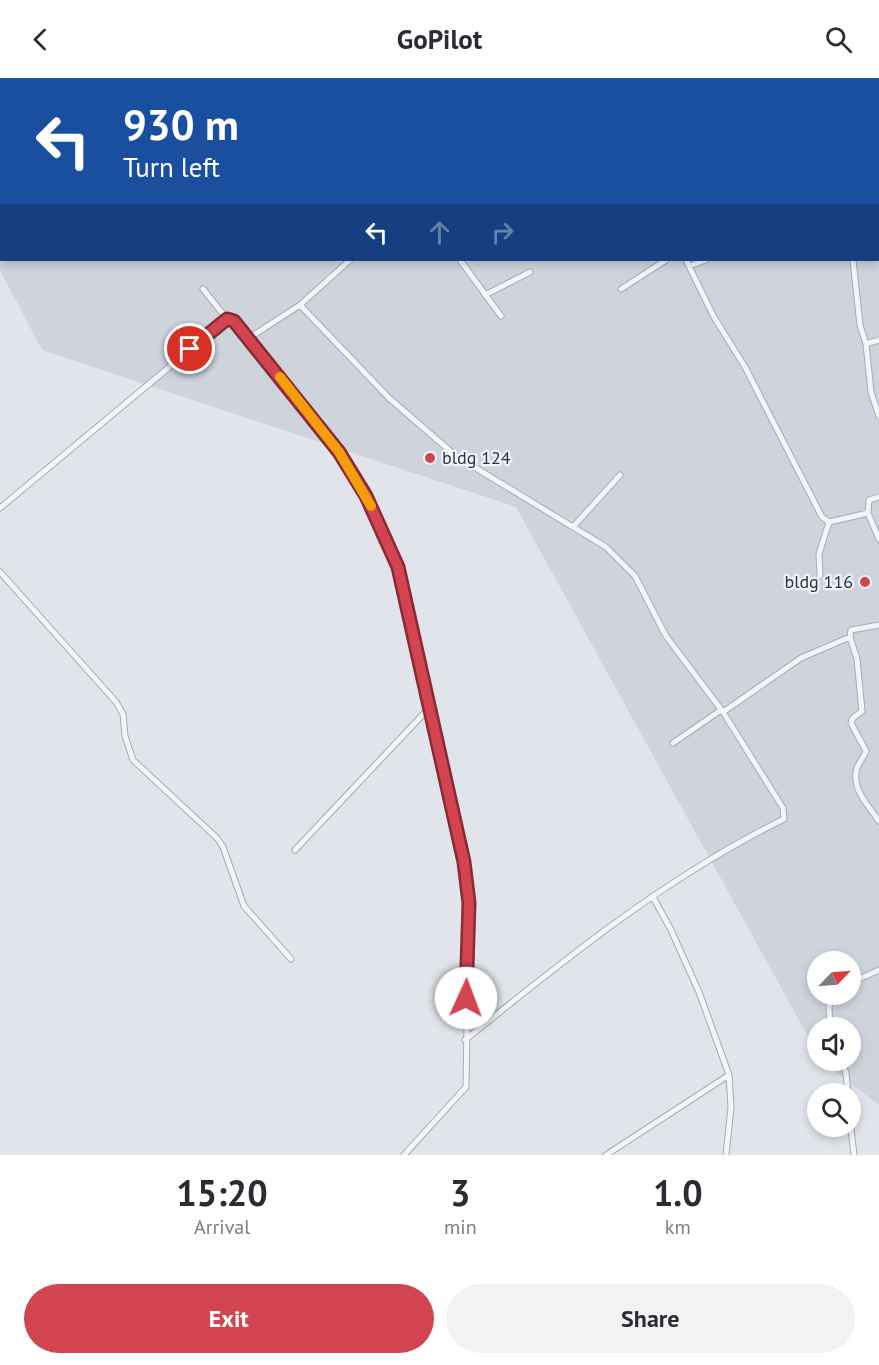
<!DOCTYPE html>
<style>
body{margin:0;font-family:"PT Sans",sans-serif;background:#f2f2f3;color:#2b2b33;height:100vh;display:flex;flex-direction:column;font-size:22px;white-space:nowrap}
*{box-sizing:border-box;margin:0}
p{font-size:20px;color:#7c7c81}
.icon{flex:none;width:33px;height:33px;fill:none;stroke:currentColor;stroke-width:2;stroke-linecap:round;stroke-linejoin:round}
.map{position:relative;height:1077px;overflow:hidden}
.panel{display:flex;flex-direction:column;background:#fff;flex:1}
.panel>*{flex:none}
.hud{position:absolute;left:0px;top:0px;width:879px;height:183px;box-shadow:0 3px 9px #0003;background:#1a4fa0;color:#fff;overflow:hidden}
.needle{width:39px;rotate:65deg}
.controls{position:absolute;left:807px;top:873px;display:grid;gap:12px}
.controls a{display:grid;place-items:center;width:54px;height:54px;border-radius:50%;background:#fff;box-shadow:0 3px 9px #0003;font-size:30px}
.pin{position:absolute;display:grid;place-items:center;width:51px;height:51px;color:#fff;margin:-26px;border:3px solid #fff;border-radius:50%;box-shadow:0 2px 6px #0007}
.me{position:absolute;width:66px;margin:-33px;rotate:2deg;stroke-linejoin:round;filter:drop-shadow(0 0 4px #0008)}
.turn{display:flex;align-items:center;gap:21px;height:126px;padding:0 24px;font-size:27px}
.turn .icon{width:78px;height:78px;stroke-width:2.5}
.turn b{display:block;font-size:42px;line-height:51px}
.lanes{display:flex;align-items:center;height:57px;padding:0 24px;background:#0003;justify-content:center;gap:30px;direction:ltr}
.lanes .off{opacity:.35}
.eta{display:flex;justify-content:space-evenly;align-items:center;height:102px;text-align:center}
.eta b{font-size:36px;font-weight:700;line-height:42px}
.cta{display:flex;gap:12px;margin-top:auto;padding:12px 24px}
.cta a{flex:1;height:69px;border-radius:36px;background:#d24450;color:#fff;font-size:24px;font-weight:700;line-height:69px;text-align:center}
.cta a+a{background:#f2f2f3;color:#2b2b33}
header{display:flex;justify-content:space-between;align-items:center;height:78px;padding:0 24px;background:#fff;font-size:27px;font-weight:700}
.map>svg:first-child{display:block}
.built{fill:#cfd3dc;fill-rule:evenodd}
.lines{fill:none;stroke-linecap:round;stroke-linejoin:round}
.street-casing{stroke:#a6abb4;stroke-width:7}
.primary-casing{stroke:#a0a8b6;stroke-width:10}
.street{stroke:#f4f5f8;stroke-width:5}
.primary{stroke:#fff;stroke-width:9}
.route-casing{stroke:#882c34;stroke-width:15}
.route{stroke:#d24450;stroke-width:10}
.slow{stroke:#f59e0b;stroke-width:10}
.poi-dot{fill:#d24450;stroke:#f1f3f7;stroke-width:2}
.labels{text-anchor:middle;stroke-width:4.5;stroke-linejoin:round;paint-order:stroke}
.poi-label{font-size:18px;fill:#293142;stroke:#f1f3f7;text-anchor:start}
</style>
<header><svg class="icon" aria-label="back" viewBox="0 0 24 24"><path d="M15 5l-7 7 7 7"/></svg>GoPilot<svg class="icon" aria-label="search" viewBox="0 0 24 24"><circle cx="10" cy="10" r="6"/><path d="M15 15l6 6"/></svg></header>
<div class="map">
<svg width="879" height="1077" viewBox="0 0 879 1077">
<rect width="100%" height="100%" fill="#e1e4ea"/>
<path class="built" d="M0 0H879V1027L822 984 850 982V950H818L817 975 516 429 42 272 0 192ZM2 2H878V182H2ZM818 884H850V916H818Z"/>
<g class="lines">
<defs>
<path id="street" d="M850 0 851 2
M314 2 317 0
M441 2V0
M822 2 826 0
M867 2 875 0
M878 134 879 133
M0 144 2 143
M460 182 501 238
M686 182 714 239 745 289 822 439 829 444 868 435 869 422 879 419
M853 182 860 247 866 266
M689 188 706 182
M203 211 227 241 234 243 249 260 352 395 398 489 464 784 469 825 466 1009 404 1077
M621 211 666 182
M485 217 530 194
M300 227 389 320 456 378 606 469 635 498 666 558 723 634
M249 260 300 227 350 182
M879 262 866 266 871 314 879 338
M0 430 227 241
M868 435 879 461
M573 449 620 397
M0 494 116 624 123 636 125 658 133 682 218 761 223 769 244 828 291 881
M820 498 819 476 829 444
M879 547 851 552 850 559 857 581 862 633 853 640 851 645 866 673C864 679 859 684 857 690 851 711 868 727 879 743
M673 665 721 632
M295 772 431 628
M653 819 671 852 699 914 729 997 731 1029 726 1077
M850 905 879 892
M830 950 829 929 832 916
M465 962C565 881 668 798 784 741L783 730 723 634 801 580 850 559
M841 982 846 995 848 1016
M850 1042 854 1077
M606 1077 729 997"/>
<path id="primary" d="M763 0 765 2
M878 97 879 99"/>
</defs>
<use href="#street" class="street-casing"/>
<use href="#primary" class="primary-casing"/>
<use href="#street" class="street"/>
<use href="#primary" class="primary"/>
</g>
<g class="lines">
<defs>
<path id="route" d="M190 271 227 241 234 243 339 374 366 418 398 489 464 784 469 825 466 920"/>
</defs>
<use href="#route" class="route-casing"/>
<use href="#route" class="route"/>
<path class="slow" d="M280 299 339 374 371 428"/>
</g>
<g class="poi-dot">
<circle cx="430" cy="380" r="6"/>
<circle cx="865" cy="504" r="6"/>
</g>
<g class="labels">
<g class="poi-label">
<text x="442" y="386">bldg 124</text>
<text x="853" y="510" text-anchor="end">bldg 116</text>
</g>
</g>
</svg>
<div class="controls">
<a><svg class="needle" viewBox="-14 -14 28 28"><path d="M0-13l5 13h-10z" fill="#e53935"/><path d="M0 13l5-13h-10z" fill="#7c7c81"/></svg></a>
<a><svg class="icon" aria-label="sound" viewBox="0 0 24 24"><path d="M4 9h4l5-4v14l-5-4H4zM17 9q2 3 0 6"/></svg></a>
<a><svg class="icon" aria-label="search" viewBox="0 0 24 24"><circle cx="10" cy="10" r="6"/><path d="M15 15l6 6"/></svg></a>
</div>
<div class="pin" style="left:190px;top:271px;background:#d93025"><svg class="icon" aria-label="arrive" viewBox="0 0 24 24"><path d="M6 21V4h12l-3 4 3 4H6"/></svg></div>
<svg class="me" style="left:466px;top:920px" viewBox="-20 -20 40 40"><circle r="19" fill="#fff"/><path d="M0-13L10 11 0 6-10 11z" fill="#d24450"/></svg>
<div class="hud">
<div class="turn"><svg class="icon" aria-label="left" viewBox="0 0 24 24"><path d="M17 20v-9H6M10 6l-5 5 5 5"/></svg><div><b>930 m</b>Turn left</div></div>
<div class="lanes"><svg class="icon" aria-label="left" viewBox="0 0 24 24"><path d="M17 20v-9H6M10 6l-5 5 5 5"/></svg><svg class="icon off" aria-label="ahead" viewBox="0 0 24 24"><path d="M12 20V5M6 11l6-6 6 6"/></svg><svg class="icon off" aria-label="right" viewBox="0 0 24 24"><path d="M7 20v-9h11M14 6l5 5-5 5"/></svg></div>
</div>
</div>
<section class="panel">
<div class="eta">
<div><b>15:20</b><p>Arrival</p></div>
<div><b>3</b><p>min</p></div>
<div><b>1.0</b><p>km</p></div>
</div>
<div class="cta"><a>Exit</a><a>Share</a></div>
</section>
